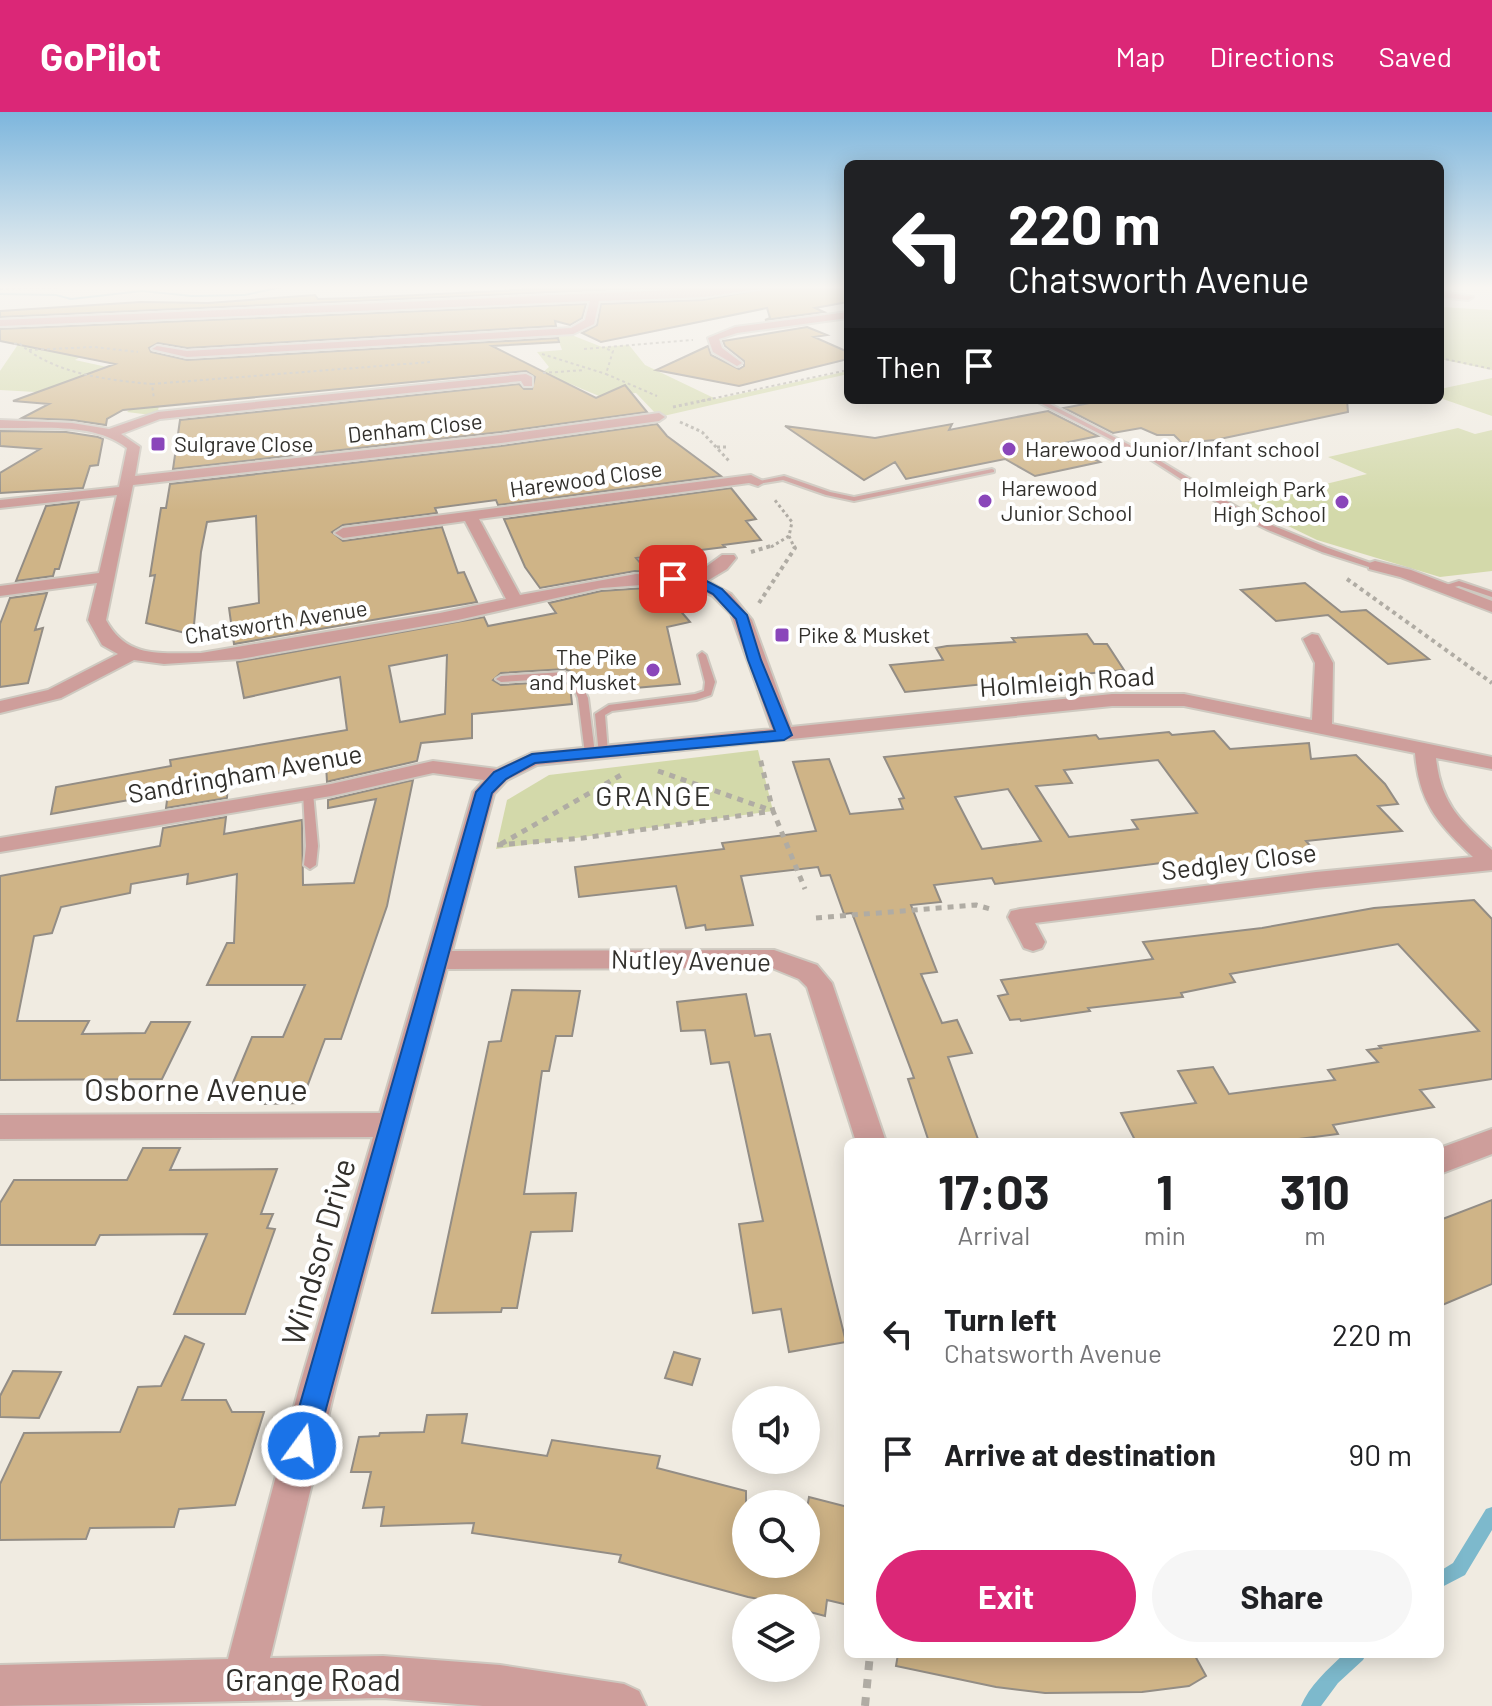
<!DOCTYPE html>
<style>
body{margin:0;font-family:Barlow,sans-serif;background:#f6f6f6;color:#202124;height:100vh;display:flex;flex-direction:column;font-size:30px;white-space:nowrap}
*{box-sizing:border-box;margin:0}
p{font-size:26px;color:#757577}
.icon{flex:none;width:44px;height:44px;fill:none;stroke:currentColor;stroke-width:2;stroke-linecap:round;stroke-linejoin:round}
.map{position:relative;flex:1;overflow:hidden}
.drawer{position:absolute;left:844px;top:1026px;width:600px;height:520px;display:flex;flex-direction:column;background:#fff;border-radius:12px;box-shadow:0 4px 20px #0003}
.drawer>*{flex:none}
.hud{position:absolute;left:844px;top:48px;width:600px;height:244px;border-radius:12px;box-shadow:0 4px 20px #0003;background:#202124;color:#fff;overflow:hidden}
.tools{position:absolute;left:732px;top:1274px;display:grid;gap:16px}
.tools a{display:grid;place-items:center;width:88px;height:88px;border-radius:50%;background:#fff;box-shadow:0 4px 20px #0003;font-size:40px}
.pin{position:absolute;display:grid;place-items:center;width:68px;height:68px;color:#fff;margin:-34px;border-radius:16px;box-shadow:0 4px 12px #0006}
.me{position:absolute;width:88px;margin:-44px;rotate:14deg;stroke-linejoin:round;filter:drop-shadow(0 0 6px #0008)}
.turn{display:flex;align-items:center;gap:28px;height:168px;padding:0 32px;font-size:36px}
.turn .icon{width:104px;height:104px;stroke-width:2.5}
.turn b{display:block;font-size:56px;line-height:68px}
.then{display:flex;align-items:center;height:76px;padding:0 32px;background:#0003;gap:16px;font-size:30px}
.eta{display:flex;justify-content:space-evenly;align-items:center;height:136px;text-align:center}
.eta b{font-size:48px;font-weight:700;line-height:56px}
.button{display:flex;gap:16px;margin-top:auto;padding:16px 32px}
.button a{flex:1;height:92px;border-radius:48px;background:#db2777;color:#fff;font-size:32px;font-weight:700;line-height:92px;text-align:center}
.button a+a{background:#f6f6f6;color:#202124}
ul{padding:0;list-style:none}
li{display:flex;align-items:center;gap:24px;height:120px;padding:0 32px}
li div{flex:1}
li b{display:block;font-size:30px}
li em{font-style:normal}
header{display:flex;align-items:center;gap:48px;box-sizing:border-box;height:112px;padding:0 40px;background:#db2777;color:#fff}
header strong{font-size:38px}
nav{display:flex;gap:44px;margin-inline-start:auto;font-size:28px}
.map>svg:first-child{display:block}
.green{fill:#d3d9aa}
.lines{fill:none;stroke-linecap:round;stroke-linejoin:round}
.stream{fill:#7db9cc;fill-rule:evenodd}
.building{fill:#cfb487;stroke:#938d85;stroke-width:2;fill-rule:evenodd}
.lane-casing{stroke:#cec9c0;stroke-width:4}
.street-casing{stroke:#cec9c0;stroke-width:4}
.path-far4{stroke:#b0aca4;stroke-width:2;stroke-dasharray:3 3;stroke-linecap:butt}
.path-far3{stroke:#b0aca4;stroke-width:3;stroke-dasharray:3 3;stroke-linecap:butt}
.path-far2{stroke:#b0aca4;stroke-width:4;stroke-dasharray:4 4;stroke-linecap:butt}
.path-far1{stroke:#b0aca4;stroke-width:5;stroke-dasharray:6 6;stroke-linecap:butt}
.path{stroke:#b0aca4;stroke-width:8;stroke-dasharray:9 9;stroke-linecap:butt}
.lane{fill:#ce9e9b;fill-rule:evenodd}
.street{fill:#ce9e9b;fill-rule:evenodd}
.route{fill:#1a73e8;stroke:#114b97;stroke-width:2}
.poi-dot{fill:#8a46ba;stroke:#fff;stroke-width:3}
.labels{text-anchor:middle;stroke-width:8;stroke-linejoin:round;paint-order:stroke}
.far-street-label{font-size:22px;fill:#32302c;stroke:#fff}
.far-poi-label{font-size:22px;fill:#32302c;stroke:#fff;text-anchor:start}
.street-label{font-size:26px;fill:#32302c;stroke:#fff}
.neighbourhood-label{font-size:28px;letter-spacing:2px;fill:#32302c;stroke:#fff}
.near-street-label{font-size:32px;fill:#32302c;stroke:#fff}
</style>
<header>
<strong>GoPilot</strong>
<nav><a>Map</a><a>Directions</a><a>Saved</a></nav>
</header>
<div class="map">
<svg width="1492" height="1594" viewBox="0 0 1492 1594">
<rect width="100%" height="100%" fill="#f0ebe1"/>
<path class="green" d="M1440 195 1492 198V258L1440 247Z
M564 220 602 235 629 233 645 253 716 287 848 259V262L659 305 636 281 599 284 568 271 552 268 542 261 549 255 537 240 562 238 556 221Z
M19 231 89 240 75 248 162 267 158 300 151 303 127 300 142 286 0 278V259Z
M1492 266V304L1440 286V277Z
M1458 316 1475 322 1492 318V459L1440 465 1317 428 1243 392 1367 362 1328 345Z
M758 638 773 699 496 737 507 688 549 663Z"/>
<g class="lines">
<path class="stream" d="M277 175H286L245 184 192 185 142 180 71 188 56 184 0 183V181L56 182 71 186 142 178 192 183 245 182Z
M324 175H407L405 176Z
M1492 1395V1418L1465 1463 1440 1476V1459L1453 1451 1486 1397Z
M1344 1542H1366L1363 1548 1338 1571 1321 1594H1301C1309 1574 1328 1557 1344 1542Z"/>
</g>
<path class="building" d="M579 175H664L0 205V199L141 190 208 191 315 183 318 187 355 186Z
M775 175H848V190L815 196 824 200 765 208 770 206 767 196 601 230 582 221 597 213 601 192 703 188Z
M586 192 582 206 570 213 555 209 556 214 187 236 158 231 149 236 151 240 187 248 558 226 559 230 492 234 596 286 625 273 647 300 501 320 173 357 180 308 519 272 524 277H532L535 265 526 259 123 298 107 307 106 313 72 308 22 306 49 292 13 289 115 252 0 229V217Z
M807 215 827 223 814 225 848 240V247L739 274 656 258 708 234 711 243 739 257 744 254V249L725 234 723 229Z
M1105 288H1347L1348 300 1215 328 1182 331 1174 323H1157L1141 316 1113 321 1064 296Z
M1048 299 1098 324 1064 331 1100 350 1035 364 1005 347 906 367 895 350 864 368 785 314 875 326 952 312 949 318Z
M657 312 667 324 721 364 498 393 496 388 435 396 437 401 343 413 332 420 343 429 442 415 458 461 464 460 477 490 234 532 229 496 259 491 256 404 207 410 201 440 193 523 146 511 155 463 150 464 161 396H166L170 372 501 334Z
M0 319 66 320 98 325 103 327 98 353 90 354 83 376 0 381V361L40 337 0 334Z
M731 376 756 407 746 409 761 428 723 433 725 435 636 446 648 460 635 459 540 476 525 455 504 407Z
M79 390 59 457H55L53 464 16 469 46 394Z
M1305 471 1341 500 1366 498 1429 547 1388 552 1328 503 1276 509 1241 478Z
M660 475 690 510 667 515 680 572 589 580 580 564 565 557 501 561 493 568 501 573 562 569 570 573 572 592 472 602V626L421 631 417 649 330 669 327 670 326 652 228 671 227 686 166 696 168 681 51 702 56 675 171 654 170 648 347 618 340 565 244 586 237 550 484 505 488 514 556 501 549 491 601 479ZM447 543 445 602 400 610 389 554Z
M47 481 35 518 43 516 28 571 0 575V512L10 486Z
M1087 522 1094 532H1107L1124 558 905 580 890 553 943 548 936 536 947 534 1015 530 1012 526Z
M1214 619 1230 637 1309 631 1311 647 1356 643 1385 672 1398 692 1378 694 1402 719 1306 729 1313 737 1204 750 1172 754 1169 750 995 772 992 766 934 773 941 790 911 793 937 860 921 862 942 911 957 908 972 941 948 945 979 1030H929L908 967 914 966 852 801 844 802 830 763 821 764 818 755 741 764 753 813 724 816 706 818 705 813 686 816 676 774 579 785 575 755 724 737 722 731 816 719 793 650 829 647 850 702 903 697 899 687 904 686 884 645 1096 623 1099 627 1169 620 1172 623ZM1158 648 1197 701 1132 708 1138 717 1069 725 1036 674 1072 671 1064 658ZM1008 677 1041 729 982 737 955 685Z
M413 668 387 794 367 852 341 927H325L301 991 265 992 273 972 232 973 252 925H283L305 873H207L227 831H234L237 762 187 772 188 762 131 772 130 781 61 795 52 821 34 824 17 909H89L82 922 145 921 151 910H190L162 967 0 968V764L160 734 163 716 226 705 224 722 302 708 303 773 354 771 376 687 328 696V688Z
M1474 788 1492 807V967L1420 978 1434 995 1333 1013 1338 1022 1275 1030H1136L1121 1001 1196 991 1178 959 1213 955 1229 982 1335 968 1328 958 1378 950 1367 938 1381 936 1379 934 1479 919 1398 832 1230 862 1235 870 1181 881 1183 885 1088 896 1090 899 1021 909 1020 907 1010 908 998 884 1008 882 1001 868 1153 847 1143 830 1262 816 1374 796Z
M512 878 580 879 572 924H556L549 959H542L524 1082 576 1081 572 1119 531 1120 517 1196H502L501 1200 432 1201 489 930 501 929Z
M746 882 755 924 770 922 846 1230 789 1240 781 1197 753 1201 739 1112 763 1109 729 950 711 952 705 918 681 919 677 890Z
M143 1036H180L170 1058 277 1057 261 1102H273L267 1116 275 1117 245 1202H174L207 1122 100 1123 95 1133H0V1091L14 1068H127Z
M1492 1088V1172L1440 1194V1108Z
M185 1224 204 1232 182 1288H226L232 1300H264L235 1393 179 1397 174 1415 90 1416 86 1427 0 1428V1372L24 1321 120 1320 138 1275 161 1274Z
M674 1240 700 1247 692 1273 665 1266Z
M13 1259 61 1260 39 1306 0 1305V1284Z
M467 1302 462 1331 547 1344 552 1328 660 1344 657 1356 746 1379V1452H806V1402L809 1385 848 1395V1493L827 1488 825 1504 806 1499V1496L748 1485 619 1450 621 1443 472 1421 474 1411 381 1414 384 1395 363 1396 371 1360H351L359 1325 379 1324 380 1321 424 1320 427 1303Z
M898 1542H1194L1206 1564 1189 1574 1142 1580 1045 1581 996 1575 896 1554Z"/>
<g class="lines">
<defs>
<path id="lane" d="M1034 288H1042L1157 347 1240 397 1274 414 1328 436 1379 454 1372 456 1322 440 1268 418 1234 401 1153 349Z
M992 357 994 358V360L854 389 826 383 783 368 758 372 755 370 784 364 830 380 854 385Z
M1459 469 1492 480V485L1459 474 1444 477 1440 475Z
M702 540 706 543 715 570 711 583 696 588 612 599 605 603 608 641 607 643H599L595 602 609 593 695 582 704 579 705 570 698 543Z
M564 560 579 567 588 586 595 642 594 644 590 645 585 642 578 586 572 571 563 566 501 570 496 567 501 564Z
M308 678 313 681 318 734 316 753 310 757 304 753 306 734 303 681Z"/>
<path id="street" d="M739 175H772L703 185 599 189 594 212 573 222 187 245 152 237 157 234 187 239 571 216 585 208 590 189 0 214V208Z
M1444 180 1473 185 1468 188 1441 185Z
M848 200V206L737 221 719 227 722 236 742 251 737 254 713 240 708 226 735 215Z
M526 262 532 265V274H524L521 269 160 307 121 322 140 335 135 364 501 323 659 301 665 305 659 309 501 331 133 373 106 508C127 547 161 541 201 541L440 501 506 487 465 409 343 426 335 421 343 416 751 363 765 370 758 374 749 371 479 407 520 483 636 462 692 465 722 443H734L736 446 727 457 707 469 731 482 752 508 791 615 1112 582H1184L1312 608 1315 551 1303 527 1312 522 1318 523 1333 551 1332 612 1492 645V657L1436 646C1441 692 1460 708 1492 738V758L1316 776 1035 811 1045 830 1042 836 1033 839 1024 836 1008 805 1011 799 1020 797 1316 760 1473 745C1438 712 1419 691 1415 641L1184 594H1112L537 653 507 668 494 682 452 839 774 838 817 853 832 871 886 1030H856L807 875 799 867 772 856 447 857 335 1276 270 1546 383 1544 500 1553 624 1572 639 1579 646 1594H483L383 1586 0 1594V1553L228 1547 299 1276 373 1025 0 1027V1003L380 1001 473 680 484 668 433 661 331 684 0 740V726L331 672 433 649 497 657 532 641 772 617 731 502 713 484 693 475 669 471 601 476 458 508 240 547 164 552 134 548 61 586 0 601V589L48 578 118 542 102 533 88 508 97 471 0 484V474L99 461 117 383 0 396V388L119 375 127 336C94 310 40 317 0 316V308L72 311 109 317 158 300Z
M1375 449 1411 458 1492 489V500L1400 465 1369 457V451Z
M1492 1017V1042L1440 1062V1036Z"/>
</defs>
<use href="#lane" class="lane-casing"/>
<use href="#street" class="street-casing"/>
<path class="path-far4" d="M0 177 65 175
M14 232 19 231C54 262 107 268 152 272L154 287
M584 237 693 228
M607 237 613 239 606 262 657 284
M29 238 94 235 138 240
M542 242 606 262
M1440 246 1492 257
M543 261 585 258
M152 272 430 250
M701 289 848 258"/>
<path class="path-far3" d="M673 295 711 287
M680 310 702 320 730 350
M717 335H729
M789 424 794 435
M771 435 789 424 792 410 774 387"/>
<path class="path-far2" d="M751 440 774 433
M1347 467 1492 571
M759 491 795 436 793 433"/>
<path class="path-far1" d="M658 659 773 699 805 777
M501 732 621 663
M497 733 583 726 773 699 760 646
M816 806 976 793 994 798"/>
<path class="path" d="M865 1594 870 1542"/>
<use href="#lane" class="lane"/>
<use href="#street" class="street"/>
</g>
<linearGradient id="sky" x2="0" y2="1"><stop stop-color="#7db6dd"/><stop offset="0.44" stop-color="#f8f6f2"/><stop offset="1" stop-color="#f8f6f2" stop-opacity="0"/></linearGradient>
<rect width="1492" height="398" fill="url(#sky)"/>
<path class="route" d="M673 464 701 466 722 477 747 503 761 548 792 623 784 628 535 651 506 667 492 681 316 1334 312 1344 302 1348 292 1344 288 1334 476 680 494 660 532 642 775 619 748 548 736 507 713 482 694 472 668 470 666 467Z"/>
<g class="poi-dot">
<rect x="150" y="324" width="16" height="16" rx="4"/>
<circle cx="1009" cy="337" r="8"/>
<circle cx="985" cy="389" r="8"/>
<circle cx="1342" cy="390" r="8"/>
<rect x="774" y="515" width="16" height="16" rx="4"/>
<circle cx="653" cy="558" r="8"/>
</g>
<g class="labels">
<g class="far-street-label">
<text transform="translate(415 316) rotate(-6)" y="8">Denham Close</text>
<text transform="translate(586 367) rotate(-8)" y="8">Harewood Close</text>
<text transform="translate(276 510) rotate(-9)" y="8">Chatsworth Avenue</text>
</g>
<g class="far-poi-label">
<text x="174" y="340">Sulgrave Close</text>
<text x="1025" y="345">Harewood Junior/Infant school</text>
<text x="1001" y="384">Harewood<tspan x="1001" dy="25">Junior School</tspan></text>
<text x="1326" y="385" text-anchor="end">Holmleigh Park<tspan x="1326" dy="25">High School</tspan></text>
<text x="798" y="531">Pike &amp; Musket</text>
<text x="637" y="553" text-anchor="end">The Pike<tspan x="637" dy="25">and Musket</tspan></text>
</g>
<g class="street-label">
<text transform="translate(1067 570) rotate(-4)" y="9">Holmleigh Road</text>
<text transform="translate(245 662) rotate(-10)" y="9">Sandringham Avenue</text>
<text transform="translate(1239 750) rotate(-7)" y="9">Sedgley Close</text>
<text transform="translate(691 849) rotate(1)" y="9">Nutley Avenue</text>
</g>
<g class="neighbourhood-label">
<text x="654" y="694">GRANGE</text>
</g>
<g class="near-street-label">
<text x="196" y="989">Osborne Avenue</text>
<text transform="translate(319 1140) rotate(-74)" y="11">Windsor Drive</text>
<text x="313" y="1579">Grange Road</text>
</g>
</g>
</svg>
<div class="tools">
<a><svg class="icon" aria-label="sound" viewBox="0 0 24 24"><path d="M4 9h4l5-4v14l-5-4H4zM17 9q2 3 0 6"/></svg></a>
<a><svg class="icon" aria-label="search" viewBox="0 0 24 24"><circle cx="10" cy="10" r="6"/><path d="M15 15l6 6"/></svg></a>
<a><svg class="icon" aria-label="layers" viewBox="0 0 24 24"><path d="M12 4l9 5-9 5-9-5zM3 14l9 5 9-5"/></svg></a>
</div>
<div class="pin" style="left:673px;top:467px;background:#d93025"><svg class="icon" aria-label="arrive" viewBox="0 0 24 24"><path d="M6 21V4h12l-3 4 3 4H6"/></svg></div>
<svg class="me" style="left:302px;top:1334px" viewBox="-20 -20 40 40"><circle r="17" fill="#1a73e8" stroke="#fff" stroke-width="3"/><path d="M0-11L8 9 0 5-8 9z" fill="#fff"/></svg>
<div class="hud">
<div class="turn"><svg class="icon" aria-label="left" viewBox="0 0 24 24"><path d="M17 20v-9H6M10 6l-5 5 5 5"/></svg><div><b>220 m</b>Chatsworth Avenue</div></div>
<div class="then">Then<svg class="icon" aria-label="arrive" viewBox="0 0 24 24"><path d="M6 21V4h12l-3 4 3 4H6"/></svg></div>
</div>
<section class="drawer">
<div class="eta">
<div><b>17:03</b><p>Arrival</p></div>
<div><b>1</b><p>min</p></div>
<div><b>310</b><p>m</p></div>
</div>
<ul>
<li><svg class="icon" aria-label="left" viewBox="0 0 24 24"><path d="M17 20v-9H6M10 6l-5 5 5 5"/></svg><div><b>Turn left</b><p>Chatsworth Avenue</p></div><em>220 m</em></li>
<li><svg class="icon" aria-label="arrive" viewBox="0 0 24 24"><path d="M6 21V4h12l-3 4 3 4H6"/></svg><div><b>Arrive at destination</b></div><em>90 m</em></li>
</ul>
<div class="button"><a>Exit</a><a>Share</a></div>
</section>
</div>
